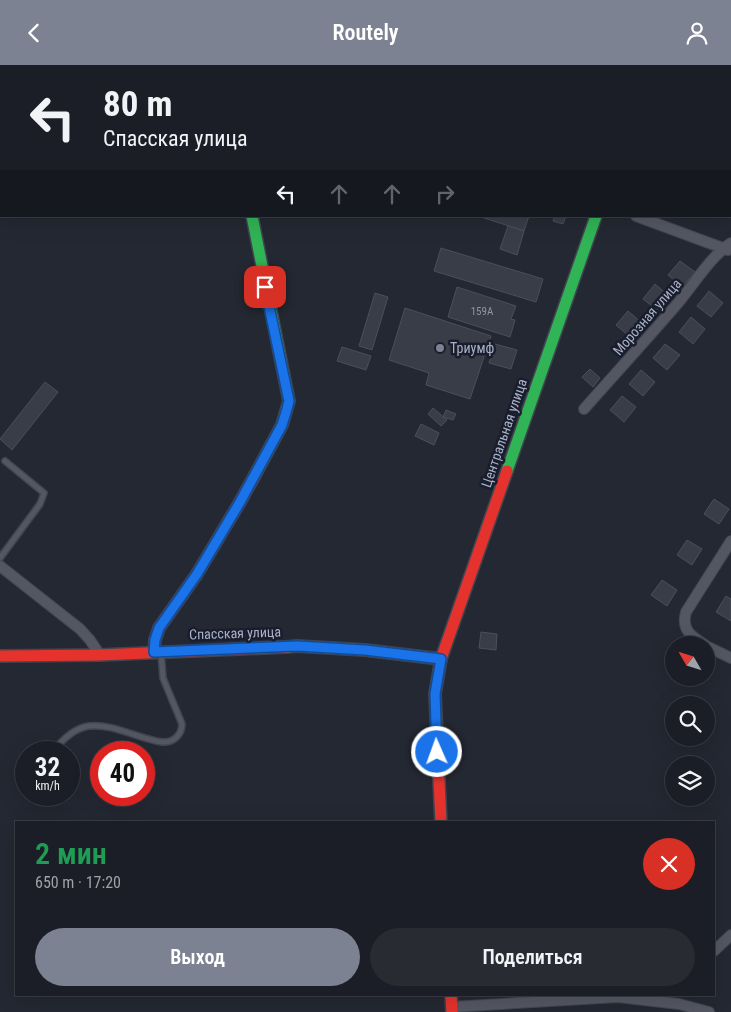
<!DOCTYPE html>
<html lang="ru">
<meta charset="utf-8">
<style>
body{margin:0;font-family:"Roboto Condensed",sans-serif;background:#282b32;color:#f1f3f6;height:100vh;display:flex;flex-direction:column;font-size:19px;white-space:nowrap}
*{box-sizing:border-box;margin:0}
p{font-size:16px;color:#a0a2a7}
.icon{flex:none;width:28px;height:28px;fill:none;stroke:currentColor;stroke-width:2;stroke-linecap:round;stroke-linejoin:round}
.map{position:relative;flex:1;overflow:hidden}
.drawer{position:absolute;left:15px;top:756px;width:700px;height:175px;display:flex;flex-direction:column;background:#1b1e26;border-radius:0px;box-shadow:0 5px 20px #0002,0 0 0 1px #393c43}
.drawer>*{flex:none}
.top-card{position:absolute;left:0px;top:0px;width:731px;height:152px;box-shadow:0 5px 20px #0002,0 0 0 1px #393c43;background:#1b1e26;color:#f1f3f6;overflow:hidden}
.needle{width:32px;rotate:309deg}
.fabs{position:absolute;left:665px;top:571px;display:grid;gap:10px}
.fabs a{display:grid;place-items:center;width:50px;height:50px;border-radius:50%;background:#1b1e26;box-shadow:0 5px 20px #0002,0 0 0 1px #393c43;font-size:25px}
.speed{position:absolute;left:15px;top:676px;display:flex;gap:10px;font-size:25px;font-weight:700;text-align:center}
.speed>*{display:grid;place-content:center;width:65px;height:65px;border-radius:50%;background:#1b1e26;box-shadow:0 5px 20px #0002,0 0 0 1px #393c43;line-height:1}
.speed small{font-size:12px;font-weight:400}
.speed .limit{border:8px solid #d22;background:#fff;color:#111}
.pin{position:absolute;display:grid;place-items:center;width:42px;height:42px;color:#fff;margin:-21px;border-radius:10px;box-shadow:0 2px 8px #0006}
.me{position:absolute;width:55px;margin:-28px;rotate:358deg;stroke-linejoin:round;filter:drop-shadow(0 0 4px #0008)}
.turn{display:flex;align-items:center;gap:18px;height:105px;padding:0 20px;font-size:22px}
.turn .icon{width:65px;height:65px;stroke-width:2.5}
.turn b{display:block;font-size:35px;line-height:42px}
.lanes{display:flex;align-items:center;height:48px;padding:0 20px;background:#0003;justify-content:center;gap:25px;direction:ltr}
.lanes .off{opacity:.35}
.round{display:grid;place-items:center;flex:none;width:52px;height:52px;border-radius:26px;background:#282b32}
.headline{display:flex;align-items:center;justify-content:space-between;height:85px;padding:0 20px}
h1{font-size:30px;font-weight:600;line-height:38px;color:#1e9e55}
.button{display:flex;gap:10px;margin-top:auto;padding:10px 20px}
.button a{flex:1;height:58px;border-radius:30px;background:#7c8292;color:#fff;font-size:20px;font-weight:600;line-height:58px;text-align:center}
.button a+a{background:#282b32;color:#f1f3f6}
header{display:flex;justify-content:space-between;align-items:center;height:65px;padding:0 20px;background:#7c8292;color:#fff;font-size:22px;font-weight:600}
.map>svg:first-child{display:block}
.building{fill:#393d47;stroke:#4b4f5a}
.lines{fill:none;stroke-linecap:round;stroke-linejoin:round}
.lane-casing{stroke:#41454f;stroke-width:8}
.street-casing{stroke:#41454f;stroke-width:12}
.fast-casing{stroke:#41454f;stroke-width:14}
.slow-casing{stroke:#41454f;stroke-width:14}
.jam-casing{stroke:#41454f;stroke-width:14}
.lane{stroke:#545762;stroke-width:5}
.street{stroke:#545762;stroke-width:10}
.fast{stroke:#30b455;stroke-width:11}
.slow{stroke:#ff9f0a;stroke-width:11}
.jam{stroke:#e5322d;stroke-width:11}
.route-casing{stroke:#114b97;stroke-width:12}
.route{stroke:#1a73e8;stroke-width:9}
.poi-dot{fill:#7c8292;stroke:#181e2d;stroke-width:2}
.labels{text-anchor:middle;stroke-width:5;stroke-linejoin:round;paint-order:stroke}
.number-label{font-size:11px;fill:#8f95a6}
.street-label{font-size:14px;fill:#acb2c6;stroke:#181e2d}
.poi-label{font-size:14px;fill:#acb2c6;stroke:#181e2d;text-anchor:start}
</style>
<header><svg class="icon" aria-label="back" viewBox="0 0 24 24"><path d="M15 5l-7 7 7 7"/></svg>Routely<svg class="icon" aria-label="person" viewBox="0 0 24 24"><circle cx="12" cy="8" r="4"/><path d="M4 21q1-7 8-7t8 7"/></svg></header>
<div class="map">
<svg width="731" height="947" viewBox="0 0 731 947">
<rect width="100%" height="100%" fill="#242832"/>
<path class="building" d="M321 0H358L361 1H320Z
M478 151H529L524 166Z
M555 151H566L563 159 553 156Z
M508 161 524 166 517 190 500 184Z
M441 183 543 214 536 237 434 206Z
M680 196 695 207 682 222 668 210Z
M655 219 669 231 657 245 643 234Z
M457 222 516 241 511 254 515 255 510 272 448 252Z
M709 226 723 238 711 252 697 241Z
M375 228 388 232 372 285 359 281Z
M405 243 491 271 470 334 426 320 429 308 389 295Z
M628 246 642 258 630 272 616 260Z
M691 252 705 264 693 279 679 267Z
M495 279 517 285 511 304 489 298Z
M665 279 680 290 667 305 653 293Z
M342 282 371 291 366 305 337 296Z
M590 304 600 313 593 322 582 312Z
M641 305 655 317 643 331 629 319Z
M45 317 58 327 12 385 0 374Z
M622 331 636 342 624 357 610 345Z
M433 343 447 355 441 361 428 349Z
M446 345 456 349 453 355 443 352Z
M421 359 439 368 434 380 415 371Z
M714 434 729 444 719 459 704 449Z
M687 475 702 484 692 500 677 490Z
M662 515 677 525 667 541 651 530Z
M726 531 731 534V556L716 547Z
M481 567 497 569 496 585 479 583Z
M46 730H57V739H46Z"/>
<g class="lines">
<defs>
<path id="lane" d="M0 493 40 439 44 428 5 396
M52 688C61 676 74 663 89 661 112 658 139 674 162 677 173 678 182 670 182 659L163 613 161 587"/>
<path id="street" d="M636 151 728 185
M584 344C615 309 647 274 678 238 694 219 711 191 731 178
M0 501 80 564 90 575 100 590
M705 580C691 571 681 565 686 547L731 476
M706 581 731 593
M714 886 731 870
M451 942 618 932 679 939 709 947"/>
<path id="fast" d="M645 1 646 0
M252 151 289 336 282 360 255 410
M507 406 596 151"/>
<path id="slow" d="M286 582 297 581 365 585 441 594"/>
<path id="jam" d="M154 587 155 575 159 563 197 509 240 437 255 410
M0 591 100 590 286 582
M441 758 435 629 441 594 507 406
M451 930 452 947"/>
</defs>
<use href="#lane" class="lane-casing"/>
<use href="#street" class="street-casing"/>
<use href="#fast" class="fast-casing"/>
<use href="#slow" class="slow-casing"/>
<use href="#jam" class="jam-casing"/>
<use href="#lane" class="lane"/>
<use href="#street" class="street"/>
<use href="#fast" class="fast"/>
<use href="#slow" class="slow"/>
<use href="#jam" class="jam"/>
</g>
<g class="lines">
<defs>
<path id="route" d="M265 222 289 336 287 344 282 360 240 437 197 509 159 563 155 575 154 587 297 581 365 585 441 594 435 629 437 687"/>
</defs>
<use href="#route" class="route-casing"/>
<use href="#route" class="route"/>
</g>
<circle class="poi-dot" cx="440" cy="283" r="5"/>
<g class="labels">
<g class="number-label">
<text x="482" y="250">159А</text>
</g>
<g class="street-label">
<text transform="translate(647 252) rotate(-49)" y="5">Морозная улица</text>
<text transform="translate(504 368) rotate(-71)" y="5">Центральная улица</text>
<text transform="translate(235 568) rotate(-2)" y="5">Спасская улица</text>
</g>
<g class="poi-label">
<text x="450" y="288">Триумф</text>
</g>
</g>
</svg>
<div class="fabs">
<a><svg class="needle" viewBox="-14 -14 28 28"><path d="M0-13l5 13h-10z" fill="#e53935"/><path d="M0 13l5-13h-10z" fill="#a0a2a7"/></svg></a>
<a><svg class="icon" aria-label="search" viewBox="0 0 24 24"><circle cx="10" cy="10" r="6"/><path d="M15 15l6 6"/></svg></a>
<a><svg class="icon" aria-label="layers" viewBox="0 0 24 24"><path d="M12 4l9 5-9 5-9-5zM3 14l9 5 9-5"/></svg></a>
</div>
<div class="speed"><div>32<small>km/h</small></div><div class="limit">40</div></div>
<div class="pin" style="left:265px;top:222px;background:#d93025"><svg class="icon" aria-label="arrive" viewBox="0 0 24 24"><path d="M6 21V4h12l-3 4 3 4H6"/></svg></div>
<svg class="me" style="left:437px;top:687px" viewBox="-20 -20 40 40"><circle r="17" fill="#1a73e8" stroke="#fff" stroke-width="3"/><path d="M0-11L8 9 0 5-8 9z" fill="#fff"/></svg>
<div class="top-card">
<div class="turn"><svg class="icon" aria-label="left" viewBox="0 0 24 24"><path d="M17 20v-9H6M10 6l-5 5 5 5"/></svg><div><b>80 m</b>Спасская улица</div></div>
<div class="lanes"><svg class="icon" aria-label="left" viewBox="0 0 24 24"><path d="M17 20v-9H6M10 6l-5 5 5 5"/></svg><svg class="icon off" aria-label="ahead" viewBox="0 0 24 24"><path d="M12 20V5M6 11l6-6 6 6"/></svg><svg class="icon off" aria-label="ahead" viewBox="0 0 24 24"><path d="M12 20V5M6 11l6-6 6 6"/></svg><svg class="icon off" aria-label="right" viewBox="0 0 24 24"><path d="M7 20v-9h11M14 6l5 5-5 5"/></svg></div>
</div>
<section class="drawer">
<div class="headline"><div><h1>2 мин</h1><p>650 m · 17:20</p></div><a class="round" style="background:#d93025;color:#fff"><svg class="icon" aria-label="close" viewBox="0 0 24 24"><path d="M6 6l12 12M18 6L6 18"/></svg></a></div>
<div class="button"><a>Выход</a><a>Поделиться</a></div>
</section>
</div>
